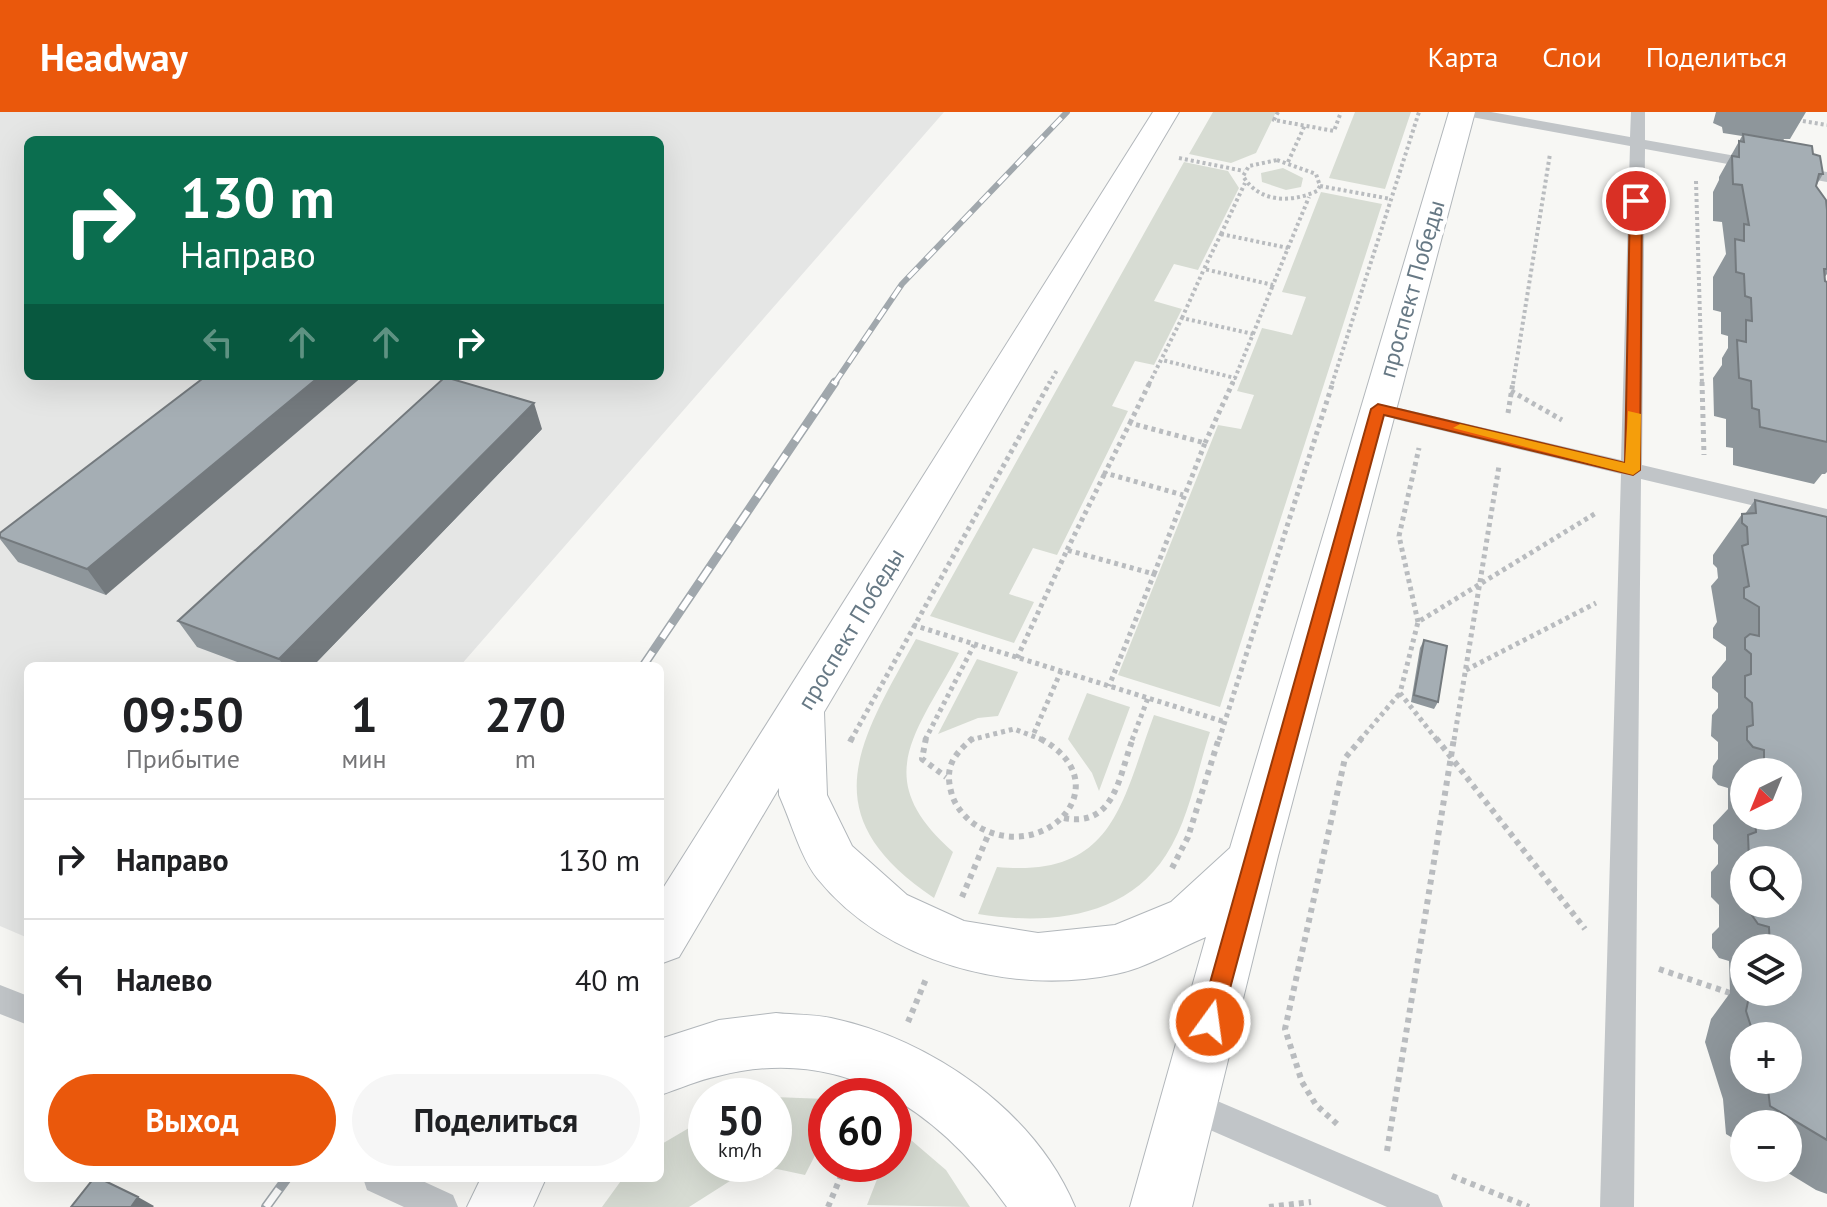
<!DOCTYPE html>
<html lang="ru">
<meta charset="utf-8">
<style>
body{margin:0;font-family:"PT Sans",sans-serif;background:#f6f6f6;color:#202124;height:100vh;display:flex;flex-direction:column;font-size:30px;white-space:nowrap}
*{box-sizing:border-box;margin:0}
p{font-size:26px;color:#757577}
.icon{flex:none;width:44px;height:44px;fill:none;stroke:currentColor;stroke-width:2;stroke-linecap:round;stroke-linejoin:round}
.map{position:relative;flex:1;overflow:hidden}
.sheet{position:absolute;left:24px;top:550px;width:640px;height:520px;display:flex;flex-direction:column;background:#fff;border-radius:12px;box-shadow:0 8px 32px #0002}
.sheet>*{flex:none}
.hud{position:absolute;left:24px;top:24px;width:640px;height:244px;border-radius:12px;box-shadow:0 8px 32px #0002;background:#0b6e4f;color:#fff;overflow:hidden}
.needle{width:52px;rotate:223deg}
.controls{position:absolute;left:1730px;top:646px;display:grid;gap:16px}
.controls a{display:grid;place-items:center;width:72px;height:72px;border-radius:50%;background:#fff;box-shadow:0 8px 32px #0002;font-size:40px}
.speed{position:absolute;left:688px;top:966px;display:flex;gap:16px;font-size:40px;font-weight:700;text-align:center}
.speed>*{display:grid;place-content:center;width:104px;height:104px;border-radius:50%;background:#fff;box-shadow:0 8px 32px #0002;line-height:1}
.speed small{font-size:20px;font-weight:400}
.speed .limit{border:12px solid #d22;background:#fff;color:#111}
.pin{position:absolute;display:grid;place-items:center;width:68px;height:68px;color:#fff;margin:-34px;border:4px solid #fff;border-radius:50%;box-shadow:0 2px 8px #0007}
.me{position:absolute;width:88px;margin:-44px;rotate:14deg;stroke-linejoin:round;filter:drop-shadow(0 0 6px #0008)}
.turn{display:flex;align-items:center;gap:28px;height:168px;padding:0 24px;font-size:36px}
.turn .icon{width:104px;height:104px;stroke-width:2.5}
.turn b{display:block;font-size:56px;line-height:68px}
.lanes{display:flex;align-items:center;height:76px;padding:0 24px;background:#0003;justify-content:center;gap:40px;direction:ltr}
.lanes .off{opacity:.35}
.eta{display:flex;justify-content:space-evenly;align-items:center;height:136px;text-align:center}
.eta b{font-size:48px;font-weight:700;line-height:56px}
.cta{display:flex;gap:16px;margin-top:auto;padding:16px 24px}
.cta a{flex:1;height:92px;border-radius:48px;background:#ea580c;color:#fff;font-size:32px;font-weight:700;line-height:92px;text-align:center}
.cta a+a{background:#f6f6f6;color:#202124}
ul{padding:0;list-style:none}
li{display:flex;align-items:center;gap:24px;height:120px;padding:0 24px;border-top:2px solid #e0e0e0}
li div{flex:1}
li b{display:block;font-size:30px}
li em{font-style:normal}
header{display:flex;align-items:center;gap:48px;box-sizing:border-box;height:112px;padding:0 40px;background:#ea580c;color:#fff}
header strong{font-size:38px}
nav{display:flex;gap:44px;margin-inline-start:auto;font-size:28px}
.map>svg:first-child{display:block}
.built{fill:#e5e6e5;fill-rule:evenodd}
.green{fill:#d7dcd3}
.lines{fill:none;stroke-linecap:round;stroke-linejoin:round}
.primary-casing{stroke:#b2b7bb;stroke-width:2}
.path-far2{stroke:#b9bcbf;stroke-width:4;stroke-dasharray:3 3;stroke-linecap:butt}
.path-far1{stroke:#b9bcbf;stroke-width:5;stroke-dasharray:4 4;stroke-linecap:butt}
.path{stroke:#b9bcbf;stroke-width:6;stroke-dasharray:5 5;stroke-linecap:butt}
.service{fill:#c1c5c8;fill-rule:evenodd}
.primary{fill:#fff;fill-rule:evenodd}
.rail-far2-casing{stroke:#a0a7ac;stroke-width:6}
.rail-far1-casing{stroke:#a0a7ac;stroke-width:9}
.rail-casing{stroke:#a0a7ac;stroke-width:10}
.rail-far2{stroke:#fff;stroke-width:4;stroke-dasharray:13;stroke-linecap:butt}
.rail-far1{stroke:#fff;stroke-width:6;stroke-dasharray:17;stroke-linecap:butt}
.rail{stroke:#fff;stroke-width:7;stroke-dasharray:22;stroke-linecap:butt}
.wall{fill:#8e969b;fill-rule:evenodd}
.shaded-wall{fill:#747a7e}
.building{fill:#a5aeb4;stroke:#747a7e;stroke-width:2}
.route{fill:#ea580c;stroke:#983908;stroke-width:2}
.slow{fill:#f59e0b}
.labels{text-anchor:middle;stroke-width:8;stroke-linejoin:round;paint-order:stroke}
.street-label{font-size:24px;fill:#677985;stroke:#fff}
</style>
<header>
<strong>Headway</strong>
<nav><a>Карта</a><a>Слои</a><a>Поделиться</a></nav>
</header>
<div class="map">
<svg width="1827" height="1095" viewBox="0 0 1827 1095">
<rect width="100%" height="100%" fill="#f7f7f4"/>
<path class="built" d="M0 0H944L460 554H28V826L0 814ZM28 28H660V264H28Z"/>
<path class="green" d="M1213 0H1276L1256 41 1231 51 1189 42Z
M1355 0H1411L1385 77 1329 66Z
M1184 50 1228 59 1239 76 1198 158 1174 152 1154 189 1182 197 1154 253 1135 249 1112 294 1128 299 1057 443 1033 436 1009 482 1034 490 1014 531 930 504Z
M1283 56 1303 66 1301 75 1286 78 1262 70 1261 61Z
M1321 80 1382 92 1220 595 1118 563 1218 313 1241 317 1254 283 1237 279 1262 216 1292 223 1306 185 1282 180Z
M916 527 959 541C916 622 869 666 953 740L934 786C811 703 858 632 916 527Z
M977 547 1018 560 998 604 978 606 938 622Z
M1087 581 1130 595 1099 679 1092 661 1068 627Z
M1154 603 1210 620C1197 659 1189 708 1166 743 1125 807 1046 813 978 802L997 755C1114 766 1121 692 1154 603Z
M774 985 826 987V1022L805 1063 777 1057 756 1059 730 1069 689 1095H602L623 1066H660V1033L706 1006V1052H774Z
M897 1016 946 1058 970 1095 867 1093 883 1052H894Z"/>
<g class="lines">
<defs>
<path id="primary" d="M1153 0H1179L824 600 827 683 852 734 907 783 964 809 1038 821 1115 813 1171 790 1230 736 1449 0H1475L1278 744 1192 1095H1130L1206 825C1177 837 1146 856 1116 862 1013 884 885 851 817 766 800 744 791 709 779 683V676L679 845 660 852V781Z
M776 901C794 903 813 902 831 906 931 927 1035 999 1075 1095H1007C938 997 842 932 718 964 698 968 679 977 660 983V927L719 908Z
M481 1066H546L533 1095H467Z"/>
</defs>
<use href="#primary" class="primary-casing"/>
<path class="path-far2" d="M1278 0 1274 8 1334 19 1341 0
M1797 8 1827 13
M1179 46 1244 59
M1277 48 1316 62 1320 74 1317 79C1291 91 1259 91 1243 64L1249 54Z
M1288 50 1305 13
M1696 69 1702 272
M1320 74 1391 87
M1221 122 1245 71
M1221 122 1288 136 1273 173 1204 157Z
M1288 136 1309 85
M1182 206 1204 157
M1253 222 1273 173
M1049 272 1057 258
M1149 272 1182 206 1253 222 1235 266 1162 248
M1232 272 1235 266
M1332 272 1419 0
M1513 272 1550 42"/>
<path class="path-far1" d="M1702 270 1704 343
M1511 279 1562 308
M1508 301 1513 270
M1130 311 1150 270
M1205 331 1233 270
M1067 438 1105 361
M1154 462 1205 331 1130 311 1105 361 1183 383
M1418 510 1399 424 1419 336
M913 513 1225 610
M1017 546 1067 438 1154 462 1109 574
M1466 558 1596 491
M1034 621 1061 559
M851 628 1050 270
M925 628 974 533
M970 628 1014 617 1043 628
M1132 628 1148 586
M1219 628 1333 270
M1360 628 1400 581
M1437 628 1400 581 1418 510 1596 401
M1454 628 1499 354"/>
<path class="path" d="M926 626 922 647 946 665
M973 626C952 644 944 656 952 683 956 696 968 709 979 715 1046 753 1123 670 1039 626
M1436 626 1585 817
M850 630 852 626
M1064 706C1115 716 1119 664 1133 626
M1172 756 1188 725 1219 626
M962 785 989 721
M1659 857 1730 881
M908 910 926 867
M1337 1012 1316 993 1302 970 1285 917 1345 646 1362 626
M1387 1039 1454 626
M1452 1064 1529 1095
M828 1095 846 1052
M1269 1095 1311 1090"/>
<path class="service" d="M1459 0H1491L1630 25 1631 0H1645V28L1827 60V70L1645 37 1642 353 1827 397V411L1641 367 1634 1095H1600L1621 362 1378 303 1368 297 1378 291 1621 348 1630 34 1466 4Z
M0 873 28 884V913L0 902Z
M1189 977 1438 1083 1443 1095H1387L1178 1004 1173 993 1178 982Z
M363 1066H416L453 1083 458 1095H404L367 1078Z"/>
<use href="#primary" class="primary"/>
<defs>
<path id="rail-far2" d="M834 272 902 172 1067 0"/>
<path id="rail-far1" d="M643 554 835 270"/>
<path id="rail" d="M266 1095 287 1066"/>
</defs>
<use href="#rail-far2" class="rail-far2-casing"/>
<use href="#rail-far1" class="rail-far1-casing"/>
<use href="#rail" class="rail-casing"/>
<use href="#rail-far2" class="rail-far2"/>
<use href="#rail-far1" class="rail-far1"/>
<use href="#rail" class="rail"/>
</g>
<path class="wall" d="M1716 0H1806L1790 27H1784L1783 29 1813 42 1823 62 1816 74 1827 98V162L1824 166 1825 169 1827 170V360L1825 362H1822L1814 372 1733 353V336L1726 335V307L1714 304 1713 266 1722 253V246L1728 236V224L1721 222V200L1713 198V165L1726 142 1722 110 1713 109V80L1719 68V65L1742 24 1723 21 1722 15 1713 11Z
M206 264 106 483 18 450 0 427V421Z
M542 317 313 554H248L197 535 178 509Z
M1755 388 1827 405V1082L1816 1078 1780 1056H1788V1012H1744V1033L1726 1022 1723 987 1705 930 1711 907 1730 881 1729 849 1719 846 1712 836V822L1719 815V793L1711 785V760L1718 752V733L1713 727V713L1728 697V676L1718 673 1712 666 1713 654 1718 647V630L1711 624 1712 603 1718 596V581L1712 576V565L1726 548V535L1713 526V516L1717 510 1711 474 1718 466 1717 456 1713 452V443L1742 402H1745ZM1744 660H1788V704H1744ZM1744 748H1788V792H1744ZM1744 836H1788V880H1744ZM1744 924H1788V968H1744Z
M1424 528 1438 590 1434 597 1411 590 1420 536Z"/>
<path class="shaded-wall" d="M320 264H363L106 483 87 457Z
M534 291 542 317 313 554H284L279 547Z
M138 1085 154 1094 153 1095H131Z"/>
<path class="building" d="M1743 22 1812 34 1813 42 1820 44 1823 62H1819L1816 74 1826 88 1827 98V157H1824L1825 169 1827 170V330L1760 315 1759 298 1752 296 1751 269 1739 266 1737 228 1746 230V208L1752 209 1751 186 1745 184 1744 162 1736 160 1735 127 1744 129V112L1749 113 1742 73 1733 72 1732 44 1739 45V29L1744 30Z
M206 264H320L87 457 0 425V421Z
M445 265 534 291 279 547 178 509Z
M1755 388 1827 405V1028L1770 994 1767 968H1788V924H1754L1746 899 1750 880H1788V836H1770L1769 815 1758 812 1751 802V792H1788V748H1749L1748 723 1756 720 1755 704H1788V660H1764V638L1753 635 1747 628V615L1753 613 1752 591 1745 585V564L1751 562V542L1745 537V526L1750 522 1759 524V495L1744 486V476L1749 474 1742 434 1748 432 1747 415 1742 411V402L1756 401Z
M1424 528 1447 534 1438 590 1414 583Z
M94 1066H99L138 1085 131 1095H71Z"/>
<path class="route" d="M1636 86 1642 89 1640 358 1633 363 1384 303 1221 910 1218 918 1210 921 1202 918 1199 910 1371 297 1378 292 1625 351 1630 89Z"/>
<path class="slow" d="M1628 299 1641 302 1640 358 1633 363 1453 316 1460 312 1625 351Z"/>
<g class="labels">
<g class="street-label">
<text transform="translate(1412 177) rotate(-74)" y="8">проспект Победы</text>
<text transform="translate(851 517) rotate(-59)" y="8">проспект Победы</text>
</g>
</g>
</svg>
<div class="controls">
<a><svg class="needle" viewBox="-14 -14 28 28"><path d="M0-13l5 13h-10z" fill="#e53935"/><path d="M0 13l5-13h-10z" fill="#757577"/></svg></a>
<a><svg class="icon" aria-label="search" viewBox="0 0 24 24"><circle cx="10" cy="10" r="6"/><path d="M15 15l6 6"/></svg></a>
<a><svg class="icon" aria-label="layers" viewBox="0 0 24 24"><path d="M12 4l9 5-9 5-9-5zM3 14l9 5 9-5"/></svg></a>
<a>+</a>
<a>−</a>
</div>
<div class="speed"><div>50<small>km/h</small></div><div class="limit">60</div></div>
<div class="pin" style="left:1636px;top:89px;background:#d93025"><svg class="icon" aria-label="arrive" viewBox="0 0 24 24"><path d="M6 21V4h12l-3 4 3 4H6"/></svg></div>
<svg class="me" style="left:1210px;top:910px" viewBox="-20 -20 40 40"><circle r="17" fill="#ea580c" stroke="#fff" stroke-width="3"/><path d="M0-11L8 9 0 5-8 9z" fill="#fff"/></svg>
<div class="hud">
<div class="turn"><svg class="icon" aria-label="right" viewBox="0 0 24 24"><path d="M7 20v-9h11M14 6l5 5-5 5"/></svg><div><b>130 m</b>Направо</div></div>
<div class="lanes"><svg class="icon off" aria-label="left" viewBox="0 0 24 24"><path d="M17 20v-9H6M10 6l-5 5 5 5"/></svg><svg class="icon off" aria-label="ahead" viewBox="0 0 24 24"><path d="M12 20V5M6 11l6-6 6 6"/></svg><svg class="icon off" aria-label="ahead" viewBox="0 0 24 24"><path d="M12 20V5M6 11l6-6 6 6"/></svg><svg class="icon" aria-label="right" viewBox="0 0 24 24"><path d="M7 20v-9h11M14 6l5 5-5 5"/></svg></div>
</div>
<section class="sheet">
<div class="eta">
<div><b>09:50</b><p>Прибытие</p></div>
<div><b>1</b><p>мин</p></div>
<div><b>270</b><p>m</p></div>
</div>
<ul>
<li><svg class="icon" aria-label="right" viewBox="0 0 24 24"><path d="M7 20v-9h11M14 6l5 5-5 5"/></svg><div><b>Направо</b></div><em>130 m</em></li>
<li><svg class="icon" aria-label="left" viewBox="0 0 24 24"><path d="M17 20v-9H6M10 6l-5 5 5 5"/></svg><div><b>Налево</b></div><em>40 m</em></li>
</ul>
<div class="cta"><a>Выход</a><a>Поделиться</a></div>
</section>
</div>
